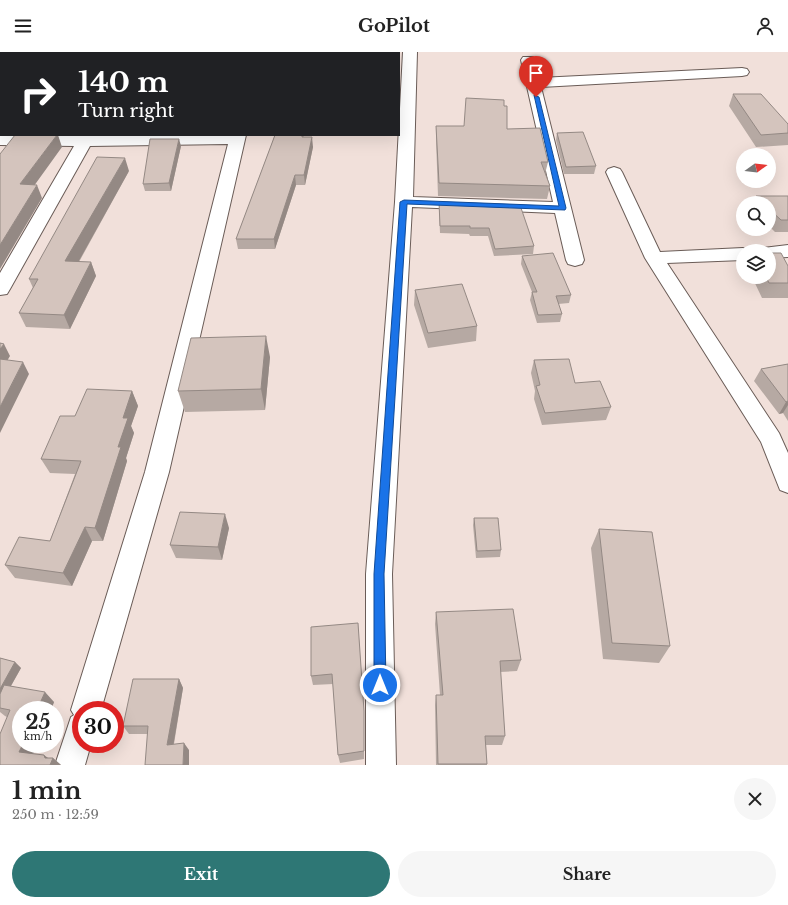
<!DOCTYPE html>
<meta charset="utf-8">
<style>
body{margin:0;font-family:"Libre Baskerville",serif;background:#f6f6f6;color:#222;height:100vh;display:flex;flex-direction:column;font-size:15px;white-space:nowrap}
*{box-sizing:border-box;margin:0}
p{font-size:13px;color:#767676}
.icon{flex:none;width:22px;height:22px;fill:none;stroke:currentColor;stroke-width:2;stroke-linecap:round;stroke-linejoin:round}
.map{position:relative;height:713px;overflow:hidden}
.drawer{display:flex;flex-direction:column;background:#fff;flex:1}
.drawer>*{flex:none}
.guide{position:absolute;left:0px;top:0px;width:400px;height:84px;box-shadow:0 4px 16px #0002;background:#202124;color:#fff;overflow:hidden}
.needle{width:26px;rotate:75deg}
.buttons{position:absolute;left:736px;top:96px;display:grid;gap:8px}
.buttons a{display:grid;place-items:center;width:40px;height:40px;border-radius:50%;background:#fff;box-shadow:0 4px 16px #0002;font-size:20px}
.speed{position:absolute;left:12px;top:649px;display:flex;gap:8px;font-size:20px;font-weight:700;text-align:center}
.speed>*{display:grid;place-content:center;width:52px;height:52px;border-radius:50%;background:#fff;box-shadow:0 4px 16px #0002;line-height:1}
.speed small{font-size:10px;font-weight:400}
.speed .limit{border:6px solid #d22;background:#fff;color:#111}
.pin{position:absolute;display:grid;place-items:center;width:34px;height:34px;color:#fff;margin:-41px -17px;border-radius:50% 50% 50% 0;rotate:-45deg;box-shadow:0 0 4px #0007}
.pin .icon{rotate:45deg}
.me{position:absolute;width:44px;margin:-22px;rotate:0deg;stroke-linejoin:round;filter:drop-shadow(0 0 3px #0008)}
.turn{display:flex;align-items:center;gap:14px;height:84px;padding:0 12px;font-size:18px}
.turn .icon{width:52px;height:52px;stroke-width:2.5}
.turn b{display:block;font-size:28px;line-height:34px}
.round{display:grid;place-items:center;flex:none;width:42px;height:42px;border-radius:21px;background:#f6f6f6}
.headline{display:flex;align-items:center;justify-content:space-between;height:68px;padding:0 12px}
h1{font-size:24px;font-weight:700;line-height:30px}
.cta{display:flex;gap:8px;margin-top:auto;padding:8px 12px}
.cta a{flex:1;height:46px;border-radius:24px;background:#2e7775;color:#fff;font-size:16px;font-weight:700;line-height:46px;text-align:center}
.cta a+a{background:#f6f6f6;color:#222}
header{display:flex;justify-content:space-between;align-items:center;height:52px;padding:0 12px;background:#fff;font-size:18px;font-weight:700}
.map>svg:first-child{display:block}
.lines{fill:none;stroke-linecap:round;stroke-linejoin:round}
.minor-casing{stroke:#6a5c57;stroke-width:2}
.minor{fill:#fff;fill-rule:evenodd}
.wall{fill:#b6a9a3}
.shaded-wall{fill:#948984}
.building{fill:#d4c4bd;stroke:#948984}
.route{fill:#1a73e8;stroke:#114b97}
</style>
<header><svg class="icon" aria-label="menu" viewBox="0 0 24 24"><path d="M4 6h16M4 12h16M4 18h16"/></svg>GoPilot<svg class="icon" aria-label="person" viewBox="0 0 24 24"><circle cx="12" cy="8" r="4"/><path d="M4 21q1-7 8-7t8 7"/></svg></header>
<div class="map">
<svg width="788" height="713" viewBox="0 0 788 713">
<rect width="100%" height="100%" fill="#f1e0da"/>
<g class="lines">
<defs>
<path id="minor" d="M126 0H140V1H126Z
M255 0H269L254 1Z
M403 0H417L413 145 553 150 521 8 523 5H533L539 26 742 16 747 17 749 20 747 23 742 24 541 35 584 208 582 212 575 214 568 212 566 208 555 161 412 155 392 522 396 713H366V522L395 150Z
M0 83H246L169 420 101 658H81V692H91L85 713H55L71 665 74 663 71 658 145 420 228 92 90 94 10 237 7 242 0 243V221L74 94 0 93Z
M614 115 620 117 622 120 660 200 743 196 750 199H743V208L667 211 779 381 788 401V441L780 438 761 390 645 206 606 120 608 117Z
M788 193V205L769 206V199H761L763 196Z"/>
</defs>
<use href="#minor" class="minor-casing"/>
<use href="#minor" class="minor"/>
</g>
<path class="wall" d="M0 0H83L82 1H1V45H0Z
M733 42 788 72V93L756 95 729 54Z
M504 54 507 77 548 110 545 122 550 134 547 147 438 144 436 87V74H464Z
M557 81 596 114 594 122H564L556 88Z
M275 83H303L304 85 313 95 305 133H296L275 197H238L236 187Z
M181 94 171 139H145L143 132Z
M129 119 79 210H91L96 224 70 277 26 275 19 261 33 236 29 227Z
M756 144H788V180H775L769 174V151H753Z
M439 150 534 194 533 202 494 204 488 184H470L469 182 440 181 439 158Z
M522 204 571 243 569 251 558 252 562 262 560 270 537 271 530 248 532 240 521 212Z
M788 214V246H762L752 225H769Z
M415 238 477 274 476 289 428 296 414 253Z
M270 305 265 358 185 360 178 339Z
M534 308 575 331 611 355 606 368 542 373 534 347 535 339 531 321Z
M788 312V369L783 361 779 362 754 329 761 317Z
M132 339 138 354 131 374 134 381 126 406 127 409 103 489H92L72 534 15 526 5 513 50 489 75 422 50 421 41 407 75 364Z
M474 466 501 498 500 505 476 506 473 473Z
M229 476 222 508 176 506 170 493Z
M599 477 670 594 659 611 603 607 591 496Z
M436 560 521 608 517 619 500 620 505 684 502 693H486L487 713H436L435 653 436 643H440L435 572Z
M311 575 364 667V707L340 711 338 703 333 632 313 633 311 624Z
M0 606 15 610 21 616 11 634 54 650 51 658H21L37 692 33 702 48 706H53L61 713H0L7 665 5 664 0 660Z
M179 627 183 636 174 692 189 698 147 682H129L123 674Z"/>
<path class="shaded-wall" d="M74 0H83L82 1H73Z
M229 0H235V1H229Z
M57 83H58L62 95 26 145 20 132Z
M312 85 313 95 305 133 304 123Z
M179 87 181 94 171 139 169 131Z
M125 106 129 119 71 223 65 209Z
M295 123 296 133 275 197 274 187Z
M37 133 42 146 0 217V193Z
M91 210 96 224 70 277 64 263Z
M266 284 270 305 265 358 261 337Z
M4 292 10 304 1 319 0 318V297Z
M23 310 29 322 0 381V355Z
M132 339 138 354 131 374 134 381 126 406 127 409 103 489 95 476 118 395 123 366Z
M788 349V353L783 361 779 362 786 350Z
M225 462 229 476 222 508 218 495Z
M85 475 92 489 72 534 63 521Z
M358 571 364 667V707V699Z
M15 610 21 616 4 646 0 643V637Z
M179 627 183 636 172 701 167 693Z
M45 640 54 650 51 658H37Z
M184 691 189 698V713H183Z
M23 692H37L30 709 19 700Z
M44 703 52 709 53 706 61 713H50L45 706Z"/>
<path class="building" d="M0 0H74L73 1H1V35H0Z
M191 0H229V1H190Z
M733 42H761L788 72V81L761 83Z
M466 46 504 48V54H507V77L540 76 548 110H541L550 134 439 131 436 74H464Z
M583 80 596 114 566 115 557 81Z
M15 83H57L20 132 37 133 0 193V102Z
M275 83H302V85H312L304 123H295L274 187H236Z
M150 87H179L169 131 143 132Z
M97 105 125 106 65 209 91 210 64 263 19 261 38 227H29Z
M756 144H788V168H781L769 157V151H763Z
M439 150 520 153 534 194 495 197 489 176H470V174H440Z
M553 201 571 243 556 244 562 262 538 263 532 240H537L522 204Z
M769 201H781L788 214V231H769L766 225H769Z
M462 232 477 274 428 281 415 238Z
M266 284 261 337 178 339 191 286Z
M0 291 4 292 0 297Z
M0 307 23 310 0 355Z
M569 307 575 331 600 329 611 355 545 361 536 334 540 333 534 308Z
M788 312V349L786 350 761 317Z
M87 337 132 339 123 366H128L118 395H121L95 476 85 475 63 521 5 513 19 485 50 489 81 409 41 407 60 364H75Z
M180 460 225 462 218 495 170 493Z
M474 466H498L501 498 477 499Z
M599 477 652 480 670 594 612 591Z
M513 557 521 608 500 609 505 684H485L487 712H438L436 643H443L436 560Z
M358 571 364 659V699L338 703 332 622 311 624V575Z
M0 606 15 610 0 637Z
M133 627H179L167 693 184 691 183 713H145L148 674H123Z
M4 633 45 640 37 658H21V692H23L19 700 44 703 45 706H53L50 713H0V682L10 658 0 656V642Z"/>
<path class="route" d="M534 43 539 45 566 156 565 158 407 152 384 522 386 633 384 638 380 639 376 638 374 633V522L400 150 404 148 559 154Z"/>
</svg>
<div class="buttons">
<a><svg class="needle" viewBox="-14 -14 28 28"><path d="M0-13l5 13h-10z" fill="#e53935"/><path d="M0 13l5-13h-10z" fill="#767676"/></svg></a>
<a><svg class="icon" aria-label="search" viewBox="0 0 24 24"><circle cx="10" cy="10" r="6"/><path d="M15 15l6 6"/></svg></a>
<a><svg class="icon" aria-label="layers" viewBox="0 0 24 24"><path d="M12 4l9 5-9 5-9-5zM3 14l9 5 9-5"/></svg></a>
</div>
<div class="speed"><div>25<small>km/h</small></div><div class="limit">30</div></div>
<div class="pin" style="left:536px;top:45px;background:#d93025"><svg class="icon" aria-label="arrive" viewBox="0 0 24 24"><path d="M6 21V4h12l-3 4 3 4H6"/></svg></div>
<svg class="me" style="left:380px;top:633px" viewBox="-20 -20 40 40"><circle r="17" fill="#1a73e8" stroke="#fff" stroke-width="3"/><path d="M0-11L8 9 0 5-8 9z" fill="#fff"/></svg>
<div class="guide">
<div class="turn"><svg class="icon" aria-label="right" viewBox="0 0 24 24"><path d="M7 20v-9h11M14 6l5 5-5 5"/></svg><div><b>140 m</b>Turn right</div></div>
</div>
</div>
<section class="drawer">
<div class="headline"><div><h1>1 min</h1><p>250 m · 12:59</p></div><a class="round"><svg class="icon" aria-label="close" viewBox="0 0 24 24"><path d="M6 6l12 12M18 6L6 18"/></svg></a></div>
<div class="cta"><a>Exit</a><a>Share</a></div>
</section>
